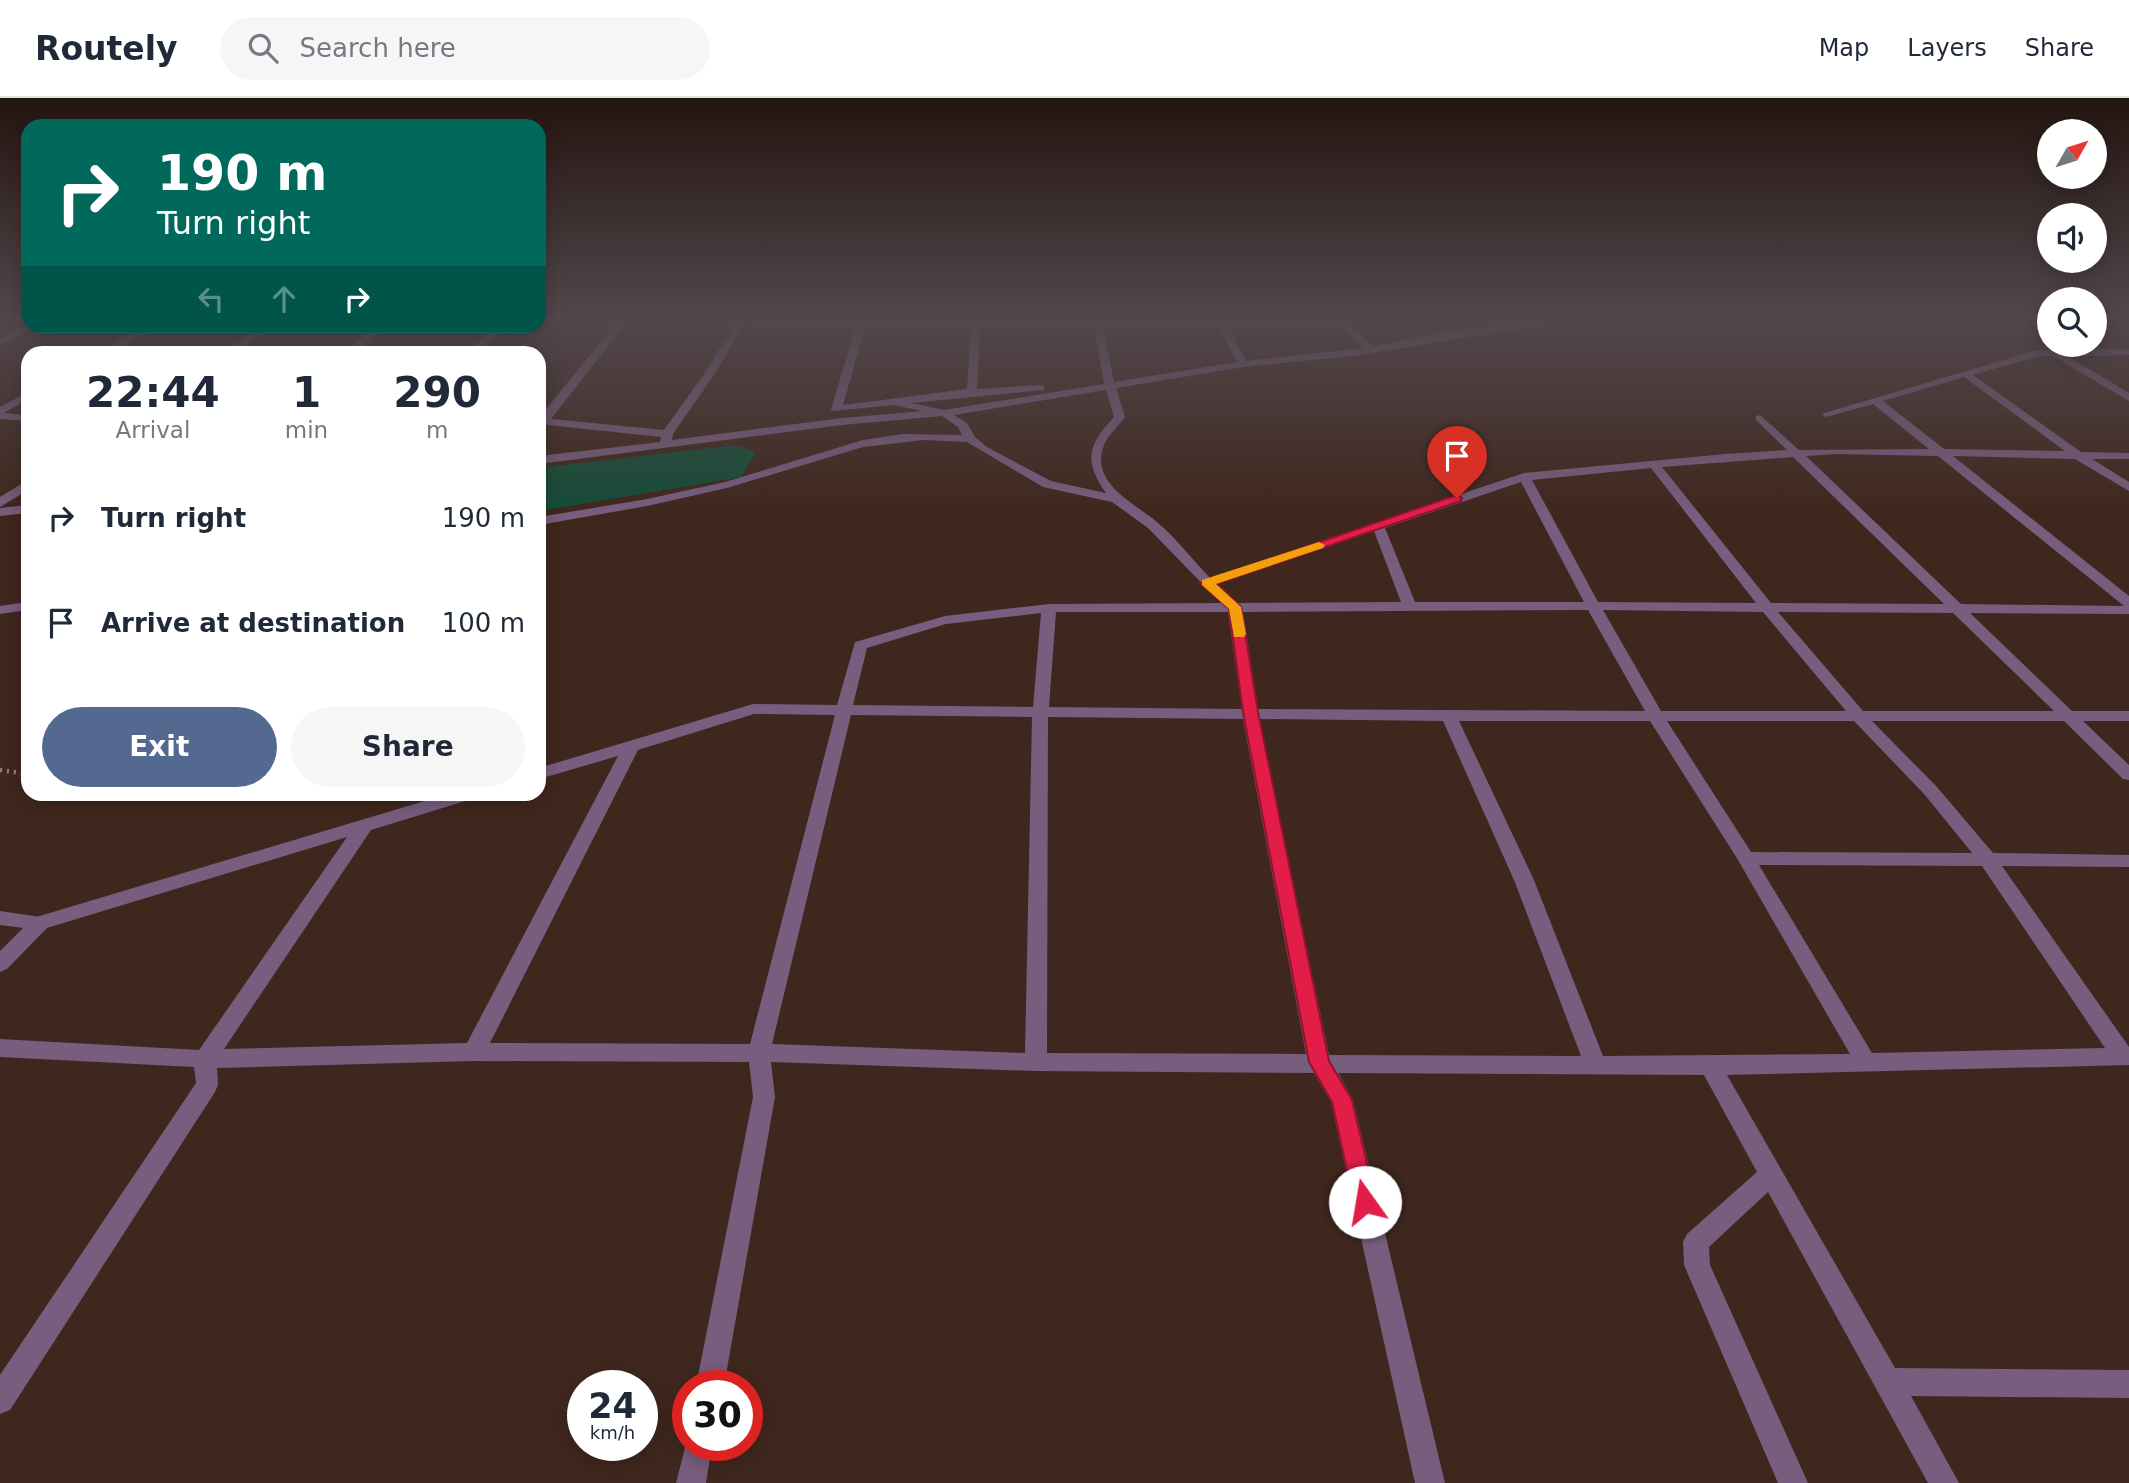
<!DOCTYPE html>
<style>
body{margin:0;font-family:"DejaVu Sans",sans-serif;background:#f6f6f7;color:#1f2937;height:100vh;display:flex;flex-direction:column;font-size:26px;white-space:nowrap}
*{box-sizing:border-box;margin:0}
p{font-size:23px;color:#747a83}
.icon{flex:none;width:38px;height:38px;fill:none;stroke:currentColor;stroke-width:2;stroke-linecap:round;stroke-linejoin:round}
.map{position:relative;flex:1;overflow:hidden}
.panel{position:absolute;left:21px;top:248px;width:525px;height:455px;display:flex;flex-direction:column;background:#fff;border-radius:21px;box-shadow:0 4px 18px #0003}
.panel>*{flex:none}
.hud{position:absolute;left:21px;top:21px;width:525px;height:214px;border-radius:21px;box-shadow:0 4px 18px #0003;background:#00695c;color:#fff;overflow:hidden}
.needle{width:46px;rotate:51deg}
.buttons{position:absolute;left:2037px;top:21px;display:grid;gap:14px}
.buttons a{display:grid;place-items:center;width:70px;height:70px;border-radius:50%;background:#fff;box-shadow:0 4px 18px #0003;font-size:35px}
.speed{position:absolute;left:567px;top:1272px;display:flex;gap:14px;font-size:35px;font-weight:700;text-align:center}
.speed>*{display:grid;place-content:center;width:91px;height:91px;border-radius:50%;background:#fff;box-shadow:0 4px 18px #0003;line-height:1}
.speed small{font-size:18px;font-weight:400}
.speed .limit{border:10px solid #d22;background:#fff;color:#111}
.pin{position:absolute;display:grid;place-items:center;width:60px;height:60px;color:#fff;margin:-72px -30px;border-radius:50% 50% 50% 0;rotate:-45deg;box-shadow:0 0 7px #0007}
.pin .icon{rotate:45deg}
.me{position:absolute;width:77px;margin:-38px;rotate:347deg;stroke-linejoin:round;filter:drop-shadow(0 0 5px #0008)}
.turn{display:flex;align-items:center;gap:24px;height:147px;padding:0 21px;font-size:32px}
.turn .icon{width:91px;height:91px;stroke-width:2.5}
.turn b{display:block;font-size:49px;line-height:60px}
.lanes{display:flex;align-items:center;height:66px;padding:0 21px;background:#0003;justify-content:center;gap:35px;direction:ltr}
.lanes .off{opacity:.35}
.eta{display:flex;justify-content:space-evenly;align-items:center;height:119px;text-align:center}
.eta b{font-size:42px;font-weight:700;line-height:49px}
.cta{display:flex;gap:14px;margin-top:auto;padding:14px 21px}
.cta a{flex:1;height:80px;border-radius:42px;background:#546990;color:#fff;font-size:28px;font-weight:700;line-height:80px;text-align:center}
.cta a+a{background:#f6f6f7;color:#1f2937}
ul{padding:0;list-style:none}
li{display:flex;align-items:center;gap:21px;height:105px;padding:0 21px}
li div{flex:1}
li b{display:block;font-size:26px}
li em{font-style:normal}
header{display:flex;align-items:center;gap:42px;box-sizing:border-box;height:98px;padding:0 35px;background:#fff;border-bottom:2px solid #e0e1e3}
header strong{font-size:33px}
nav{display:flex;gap:38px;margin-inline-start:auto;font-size:24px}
.search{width:490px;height:63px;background:#f6f6f7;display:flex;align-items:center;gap:18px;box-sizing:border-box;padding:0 24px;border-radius:38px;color:#747a83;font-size:26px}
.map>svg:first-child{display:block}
.green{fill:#144c36}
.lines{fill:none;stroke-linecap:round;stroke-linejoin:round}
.path{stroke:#95827a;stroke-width:4.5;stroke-dasharray:2 5;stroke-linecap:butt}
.service{fill:#775d7e;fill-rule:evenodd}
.minor{fill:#775d7e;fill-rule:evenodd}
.route{fill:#e11d48;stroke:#92132f;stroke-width:2}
.slow{fill:#f59e0b}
</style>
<header>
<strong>Routely</strong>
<div class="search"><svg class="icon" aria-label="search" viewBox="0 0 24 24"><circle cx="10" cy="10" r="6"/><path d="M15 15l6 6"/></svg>Search here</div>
<nav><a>Map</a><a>Layers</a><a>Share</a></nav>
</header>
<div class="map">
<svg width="2129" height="1385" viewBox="0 0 2129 1385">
<rect width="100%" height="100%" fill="#3f271d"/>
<path class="green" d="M736 347 756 354 741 379 539 413V370Z"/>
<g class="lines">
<path class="path" d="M0 672 28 676"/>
<path class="service" d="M0 813 47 820 50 825 47 830 40 832 0 827Z"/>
<path class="minor" d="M539 222H835L861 224 1345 222 1373 248C1434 237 1498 222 1560 222L1556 225 1352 258 1243 269 1116 290 1125 319C1118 329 1107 337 1103 350 1091 386 1136 406 1157 424 1176 440 1192 461 1210 480L1524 375 1725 356 1787 352 1756 322V318L1760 317 1799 352 1929 351 1873 306 1826 319 1821 316 2037 252 2129 251V257L2067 258 2129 295V303L2053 258H2038L1973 277 2081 354 2129 355V361H2092L2129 384V393L2075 361 1953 358 2129 498V516L1970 515 2072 613H2129V623H2083L2129 667V682L2123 681 2064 623H1872L1937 689 1993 755 2129 757V769L2002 768 2129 949V967L1727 977 1895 1270 2129 1272V1300L1911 1298 1959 1385H1928L1768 1094 1709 1149 1710 1167 1808 1385H1778L1684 1167 1683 1144 1687 1136 1757 1074 1704 977 1338 975 1353 1002 1445 1385H1415L1331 1004 1314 975 1036 973 771 964 775 999 724 1288H696L753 999 749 964 474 963 217 970 218 987 215 994 10 1312 0 1316V1277L196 985 194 969 0 959V941L199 952 347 739 47 830 7 871 0 874V853L33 820 448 696H477L475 700 371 732 224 951 467 945 618 658 539 681V670L753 606 837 607 855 544 945 518 1049 506 1221 505 1148 430 1112 404 1043 389 967 344 924 342 863 349 727 390 647 408 539 427V419L647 401 725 384 863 342 903 336 962 337 958 329 942 318 842 327 539 366V358L660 344 661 339 539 326V320L616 225H539ZM626 225 735 226 706 273 664 332 551 321ZM744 226 856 229 831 311 832 313 894 307 922 313 842 320 672 342 673 336 716 274ZM1219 228 1237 264 1114 284 1103 229ZM1228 228H1341L1363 250 1246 263ZM971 229 967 291 843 307 865 230ZM980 229H1094L1104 286 944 312 912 305 1044 292V288L1040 287 977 291ZM1964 279 2065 353 1944 351 1883 303ZM1106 292 1114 319C1088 347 1083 362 1106 395L1051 383 987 349 975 339 967 325 954 317ZM1837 356 1938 358 2124 508 1961 506 1806 358ZM1793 359 1944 506 1771 505 1662 369ZM1651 370 1756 505 1598 504 1532 382ZM1521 384 1584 504H1415L1385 430ZM1374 433 1401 504 1238 505 1217 486ZM1588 512 1645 613 1258 611 1243 514ZM1603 512 1763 514 1846 613H1661ZM1056 514H1228L1242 611 1049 609ZM1778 514 1953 515 2054 613H1863ZM1041 515 1033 609 853 607 867 550 946 526ZM754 616 835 617 750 946 490 945 638 652ZM851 617 1032 619 1025 955 772 946ZM1048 619 1243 621 1306 956 1047 955ZM1259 621 1443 623 1514 782 1581 958 1329 957ZM1459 623H1650L1738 762 1850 956 1603 958 1534 782ZM1667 623H1854L1925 697 1972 755 1751 754ZM1759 767 1982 768 2105 950 1872 955Z
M28 226 37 228 0 247V240Z
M146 228H157L110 256H97Z
M263 228H274L233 256H221Z
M376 228H386L353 256H341Z
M495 228H505L477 256H466Z
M28 294V301L4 315 28 317V323L0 321V309Z
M28 382V392L0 409V399Z
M28 407V415L0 418V410Z
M28 504V512L0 516V508Z
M688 1338V1348H712L706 1385H676Z"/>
</g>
<linearGradient id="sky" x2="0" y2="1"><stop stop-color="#231510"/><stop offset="0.53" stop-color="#52474c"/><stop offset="1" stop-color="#52474c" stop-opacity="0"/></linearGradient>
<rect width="2129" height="416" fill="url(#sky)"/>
<path class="route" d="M1457 397 1462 400 1461 403 1216 486 1241 509 1258 614 1329 963 1352 1002 1376 1104 1373 1112 1365 1115 1357 1112 1354 1104 1332 1004 1309 964 1243 614 1229 511 1200 485Z"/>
<path class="slow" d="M1319 444 1325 447 1323 450 1216 486 1241 509 1246 536 1244 539H1234L1229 511 1202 487V482Z"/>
</svg>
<div class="buttons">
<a><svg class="needle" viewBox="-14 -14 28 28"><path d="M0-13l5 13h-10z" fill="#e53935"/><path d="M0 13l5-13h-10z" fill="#747a83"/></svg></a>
<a><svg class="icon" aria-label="sound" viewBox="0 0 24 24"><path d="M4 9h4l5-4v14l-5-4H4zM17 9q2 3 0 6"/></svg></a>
<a><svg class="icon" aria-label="search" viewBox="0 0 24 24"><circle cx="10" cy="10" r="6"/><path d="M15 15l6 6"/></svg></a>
</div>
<div class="speed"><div>24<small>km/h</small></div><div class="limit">30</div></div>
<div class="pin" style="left:1457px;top:400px;background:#d93025"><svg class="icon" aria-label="arrive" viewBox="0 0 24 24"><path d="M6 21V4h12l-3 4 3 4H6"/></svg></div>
<svg class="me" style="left:1365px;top:1104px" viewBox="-20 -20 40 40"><circle r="19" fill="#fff"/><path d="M0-13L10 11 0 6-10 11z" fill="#e11d48"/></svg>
<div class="hud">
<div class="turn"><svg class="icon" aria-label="right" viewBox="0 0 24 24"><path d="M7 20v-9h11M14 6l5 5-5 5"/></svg><div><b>190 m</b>Turn right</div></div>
<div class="lanes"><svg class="icon off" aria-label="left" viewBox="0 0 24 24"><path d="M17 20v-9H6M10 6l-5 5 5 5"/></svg><svg class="icon off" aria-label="ahead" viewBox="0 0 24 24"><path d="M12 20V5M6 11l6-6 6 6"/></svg><svg class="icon" aria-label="right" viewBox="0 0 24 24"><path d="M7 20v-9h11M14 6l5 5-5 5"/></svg></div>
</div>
<section class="panel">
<div class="eta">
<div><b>22:44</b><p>Arrival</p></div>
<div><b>1</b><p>min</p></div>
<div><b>290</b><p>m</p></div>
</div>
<ul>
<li><svg class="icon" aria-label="right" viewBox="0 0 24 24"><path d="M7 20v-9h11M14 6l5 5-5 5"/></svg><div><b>Turn right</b></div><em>190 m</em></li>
<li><svg class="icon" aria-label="arrive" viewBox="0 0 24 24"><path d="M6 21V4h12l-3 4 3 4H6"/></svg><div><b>Arrive at destination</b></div><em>100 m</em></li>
</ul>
<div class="cta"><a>Exit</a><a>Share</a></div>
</section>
</div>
